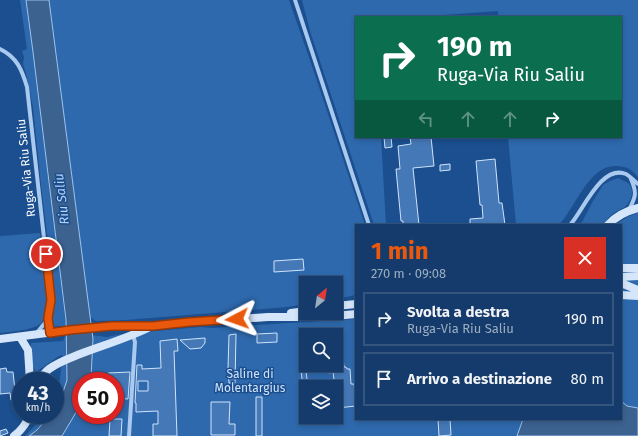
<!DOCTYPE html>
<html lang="it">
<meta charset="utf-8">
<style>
body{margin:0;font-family:"Fira Sans",sans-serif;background:#1d4271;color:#f1f3f6;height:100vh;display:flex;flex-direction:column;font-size:15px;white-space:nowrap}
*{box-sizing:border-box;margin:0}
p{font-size:13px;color:#9dadc1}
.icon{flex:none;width:22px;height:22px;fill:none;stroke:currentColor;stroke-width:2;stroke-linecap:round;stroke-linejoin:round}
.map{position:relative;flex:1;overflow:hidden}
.panel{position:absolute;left:355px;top:224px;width:267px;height:196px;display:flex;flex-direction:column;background:#143b6b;border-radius:0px;box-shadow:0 2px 6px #0003,0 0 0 1px #33557e}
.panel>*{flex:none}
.top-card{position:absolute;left:355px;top:16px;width:267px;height:122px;border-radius:0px;box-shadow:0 2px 6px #0003,0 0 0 1px #33557e;background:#0b6e4f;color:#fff;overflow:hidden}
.needle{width:26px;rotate:30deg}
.buttons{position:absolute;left:299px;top:276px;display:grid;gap:8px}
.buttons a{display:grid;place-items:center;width:44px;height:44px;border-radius:0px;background:#143b6b;box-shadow:0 2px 6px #0003,0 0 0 1px #33557e;font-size:20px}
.speed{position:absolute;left:12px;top:372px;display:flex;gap:8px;font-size:20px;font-weight:700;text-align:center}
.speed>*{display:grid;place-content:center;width:52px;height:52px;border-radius:50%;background:#143b6b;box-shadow:0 2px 6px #0003,0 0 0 1px #33557e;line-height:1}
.speed small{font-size:10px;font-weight:400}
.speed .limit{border:6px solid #d22;background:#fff;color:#111}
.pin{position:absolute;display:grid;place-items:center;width:34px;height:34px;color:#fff;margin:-17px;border:2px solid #fff;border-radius:50%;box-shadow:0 1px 4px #0007}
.me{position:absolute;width:44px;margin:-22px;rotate:266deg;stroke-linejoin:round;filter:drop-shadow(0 0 3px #0008)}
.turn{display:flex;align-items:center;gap:14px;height:84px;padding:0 16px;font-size:18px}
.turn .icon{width:52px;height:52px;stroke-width:2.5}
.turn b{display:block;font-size:28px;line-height:34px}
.lanes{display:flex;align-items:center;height:38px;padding:0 16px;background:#0003;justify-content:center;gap:20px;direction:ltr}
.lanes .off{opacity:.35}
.round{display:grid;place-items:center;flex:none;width:42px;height:42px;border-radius:0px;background:#1d4271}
.overview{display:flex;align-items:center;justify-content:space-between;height:68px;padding:0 16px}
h1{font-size:24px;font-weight:700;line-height:30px;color:#ea580c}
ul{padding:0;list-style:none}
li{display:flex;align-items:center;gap:12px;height:54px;margin:0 8px 6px;padding:0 8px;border:2px solid #33557e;border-radius:0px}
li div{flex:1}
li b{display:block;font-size:15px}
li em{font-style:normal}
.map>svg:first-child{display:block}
.green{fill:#2e69ad;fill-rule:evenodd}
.water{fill:#3c6290;stroke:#9cc4f0}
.building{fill:#4478b7;stroke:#cfe3fa;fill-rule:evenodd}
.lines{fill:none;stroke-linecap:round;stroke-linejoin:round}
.minor{stroke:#a9c9ee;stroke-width:4}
.secondary{stroke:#d6e6fa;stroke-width:8}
.route-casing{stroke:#983908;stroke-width:10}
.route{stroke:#ea580c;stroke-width:7}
.labels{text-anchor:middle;stroke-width:3;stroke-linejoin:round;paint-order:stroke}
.street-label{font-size:12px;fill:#fff;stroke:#1b4f8f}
.park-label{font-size:12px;fill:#cfe3fa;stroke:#1b4f8f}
.water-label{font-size:13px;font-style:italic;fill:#b5d3f5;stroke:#1b4f8f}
</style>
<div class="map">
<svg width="638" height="436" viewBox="0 0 638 436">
<rect width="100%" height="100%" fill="#1b4f8f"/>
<path class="green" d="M20 0H26L33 52 66 326H54L52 323 55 299 41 185 33 107 26 73 23 64 24 57 22 51 27 49Z
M49 0H289L313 69 365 225H356V295L336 299V283H306V304L287 307 126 320 96 321 90 317Z
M302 0H638V177C636 175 634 172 631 170 627 167 621 166 616 166 589 165 575 208 559 225H516L508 137H621V17H498V11L417 17H356V137H381L386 225H374L310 31Z
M618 178C621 180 626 181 629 184 635 191 631 201 625 207 621 209 617 211 614 213 609 216 606 221 603 225H578L582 222 593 201 603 185 610 181Z
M638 213V436H25L45 415H55V397L59 385 63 355 59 356 36 372 31 363V343L63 341 64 339 65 338 64 337 84 334 107 337 132 332H144L201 327 213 328 272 324 356 319V419H621V225H615L629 216ZM306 335H336V365H306ZM81 381H115V415H81ZM306 387H336V417H306Z
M40 233 47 295C47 303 47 316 41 323 34 330 10 332 0 333V236Z"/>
<path class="water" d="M26 0H49L93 339 91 377 89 381H81V404L62 436H29L37 430 50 415H55V406L63 392 67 380 66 320 33 52Z
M621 401 627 406 638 408V436H517L523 419H621Z"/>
<path class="building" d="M384 137H391L392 147 385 148Z
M410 137H431L434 166 413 168 419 225H403V221H401L396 169H400L398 146 411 144Z
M495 159 499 203H502L505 225H470V219L483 218 482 205H480L476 161Z
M450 164V170L440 171V165Z
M303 259 304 270 274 272V261Z
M277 333V342L257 343V334Z
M236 334 235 383H229L228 369 229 335Z
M205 338V343L201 348 190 349 180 340Z
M177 339 178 351H174L177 436H153V424H158V411L136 412V403H135L137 365H142V369L161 368 160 341ZM138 381H148V391H138Z
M301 355H304L308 387H306V392L301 393 300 387H303L301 370Z
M343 358 344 367H346L347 369H350L351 384H354L355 390 356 389V406L337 408 336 387H335L333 372 329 373V365H336V359Z
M6 368 7 372H13L16 399 11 400 10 393 0 394V369Z
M130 372 128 399 115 398V381H106L108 373Z
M256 397H262V436H256Z
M211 402H230L229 424H235V435H211Z
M110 419H122L121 436H109Z
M438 419H450L451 435 439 436Z
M6 429 8 433 0 436V431Z"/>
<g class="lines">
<path class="minor" d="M295 0 369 225
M0 49C17 57 22 70 27 87L51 300 48 318 50 333
M629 210C636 196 637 193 631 179
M570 225C583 211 601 164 626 174 630 176 634 181 638 184
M36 334 48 319
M129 436 135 342 133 335"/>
<path class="secondary" d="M608 225C616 216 626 211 638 208
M621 268H638
M621 277 638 276
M621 283 638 290
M621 295 638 296
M336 306 356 304
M291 313 306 311
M20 337 28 350 30 381
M0 339 70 330 112 326H153L189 322 268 317H324L356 314
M39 381C42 376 45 372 49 369 58 362 70 358 80 354 104 345 128 338 150 327
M14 436C22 430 26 424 30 415"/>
</g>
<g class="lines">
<defs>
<path id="route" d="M46 254 51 300 48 318 50 333 70 330 112 326H153L189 322 237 319"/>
</defs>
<use href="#route" class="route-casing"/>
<use href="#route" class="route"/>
</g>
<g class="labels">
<g class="street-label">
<text transform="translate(26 168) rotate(-96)" y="4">Ruga-Via Riu Saliu</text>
</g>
<g class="park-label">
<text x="250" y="378">Saline di<tspan x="250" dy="14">Molentargius</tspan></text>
</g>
<g class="water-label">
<text transform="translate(61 199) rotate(-97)" y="5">Riu Saliu</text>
</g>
</g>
</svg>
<div class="buttons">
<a><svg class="needle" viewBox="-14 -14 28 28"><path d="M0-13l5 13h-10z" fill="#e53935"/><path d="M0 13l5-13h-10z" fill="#9dadc1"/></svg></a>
<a><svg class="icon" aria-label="search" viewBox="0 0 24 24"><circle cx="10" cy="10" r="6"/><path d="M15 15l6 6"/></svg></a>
<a><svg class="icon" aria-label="layers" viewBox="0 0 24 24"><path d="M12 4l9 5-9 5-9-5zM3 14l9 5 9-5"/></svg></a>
</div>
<div class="speed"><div>43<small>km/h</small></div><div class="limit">50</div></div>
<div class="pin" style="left:46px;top:254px;background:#d93025"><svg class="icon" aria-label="arrive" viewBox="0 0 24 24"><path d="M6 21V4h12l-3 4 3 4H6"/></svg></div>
<svg class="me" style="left:237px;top:319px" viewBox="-20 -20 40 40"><path d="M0-17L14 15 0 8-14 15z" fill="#ea580c" stroke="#fff" stroke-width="4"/></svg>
<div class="top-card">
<div class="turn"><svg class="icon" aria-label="right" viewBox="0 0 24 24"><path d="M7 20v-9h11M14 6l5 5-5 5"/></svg><div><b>190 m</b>Ruga-Via Riu Saliu</div></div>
<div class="lanes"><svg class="icon off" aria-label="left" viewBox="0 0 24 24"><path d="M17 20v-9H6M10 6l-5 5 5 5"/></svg><svg class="icon off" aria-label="ahead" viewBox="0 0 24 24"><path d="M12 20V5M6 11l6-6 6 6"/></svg><svg class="icon off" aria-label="ahead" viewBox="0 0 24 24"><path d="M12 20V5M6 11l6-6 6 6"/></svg><svg class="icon" aria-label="right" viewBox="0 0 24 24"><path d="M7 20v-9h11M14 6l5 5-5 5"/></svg></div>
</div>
<section class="panel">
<div class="overview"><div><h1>1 min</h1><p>270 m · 09:08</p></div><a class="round" style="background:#d93025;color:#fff"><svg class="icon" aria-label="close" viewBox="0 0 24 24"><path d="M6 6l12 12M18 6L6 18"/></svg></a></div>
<ul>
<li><svg class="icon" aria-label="right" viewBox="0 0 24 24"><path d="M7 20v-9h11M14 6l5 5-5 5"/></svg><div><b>Svolta a destra</b><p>Ruga-Via Riu Saliu</p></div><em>190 m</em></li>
<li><svg class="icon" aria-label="arrive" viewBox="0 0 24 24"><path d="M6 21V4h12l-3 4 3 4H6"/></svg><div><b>Arrivo a destinazione</b></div><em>80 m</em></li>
</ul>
</section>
</div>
